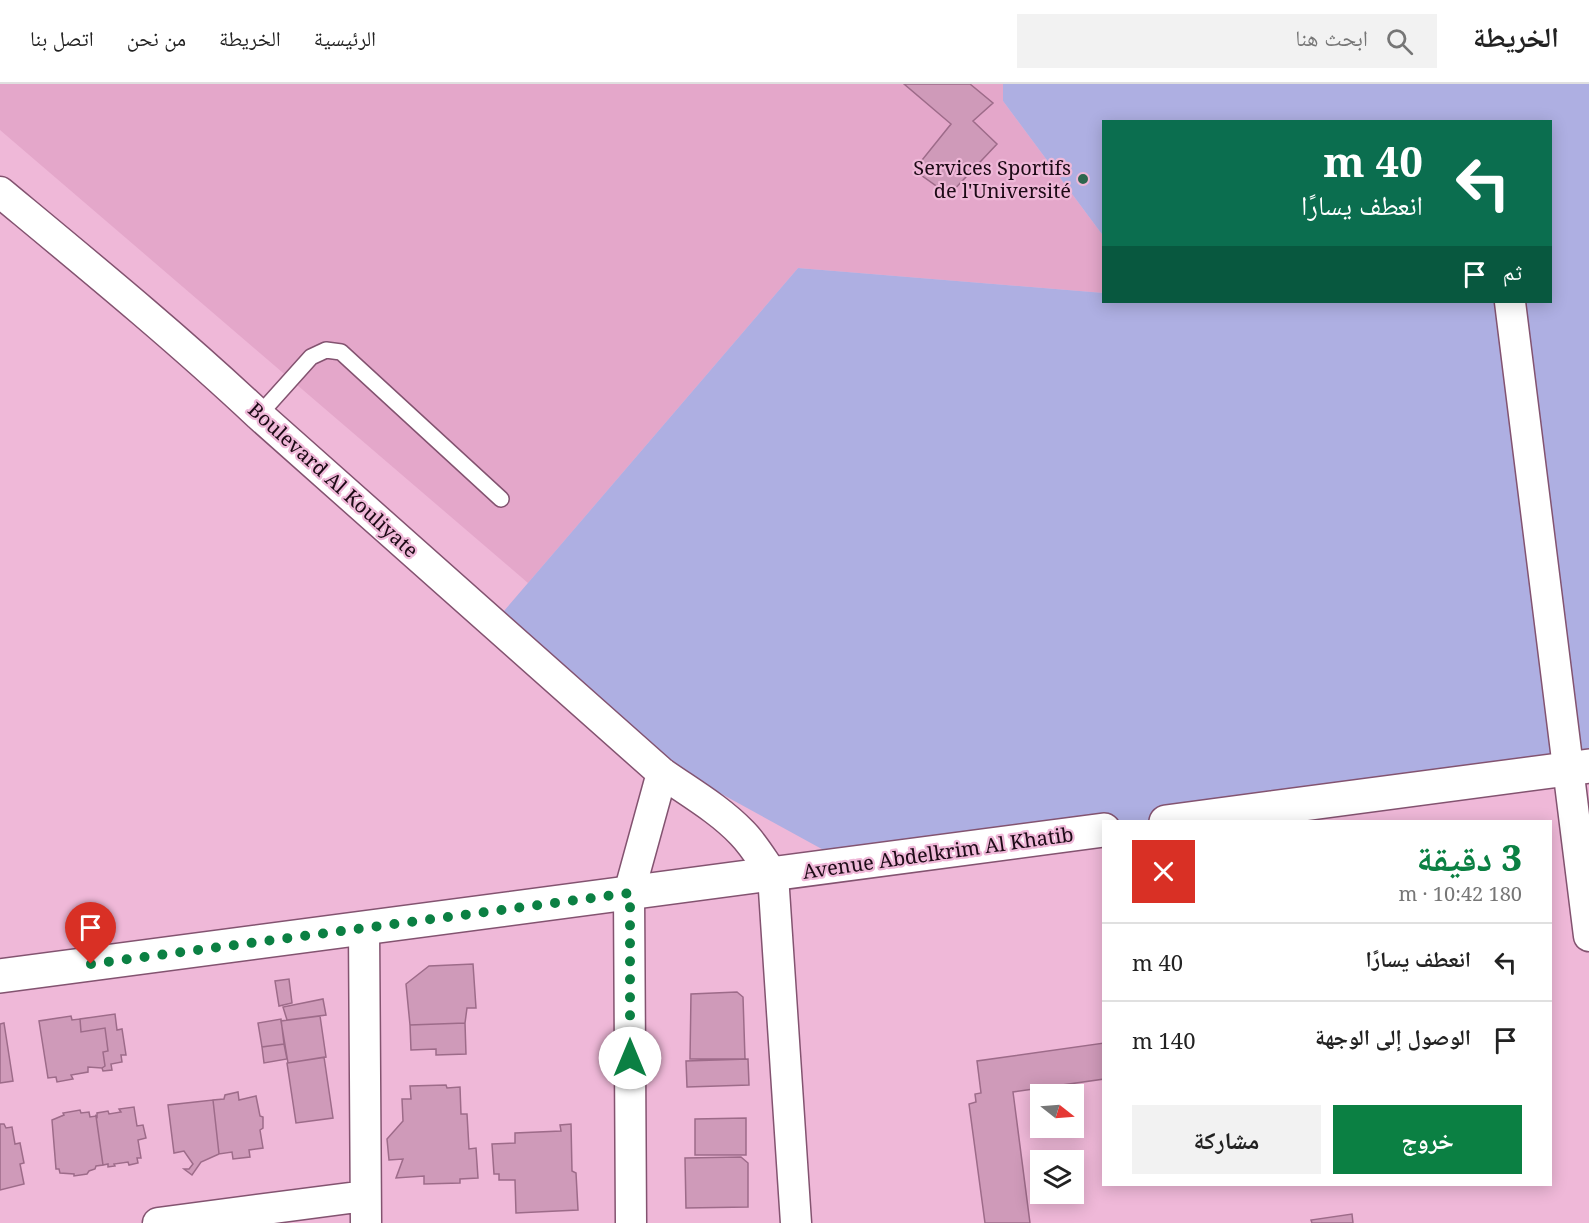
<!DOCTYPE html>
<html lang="ar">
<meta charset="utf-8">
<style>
body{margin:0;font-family:"Noto Serif","Noto Naskh Arabic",serif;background:#f2f2f2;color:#222;direction:rtl;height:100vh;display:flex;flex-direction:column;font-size:22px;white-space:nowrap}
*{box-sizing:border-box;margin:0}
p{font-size:20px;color:#767676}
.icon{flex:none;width:33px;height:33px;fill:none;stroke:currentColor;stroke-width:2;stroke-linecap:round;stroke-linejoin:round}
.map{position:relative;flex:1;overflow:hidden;direction:ltr}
.side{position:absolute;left:1102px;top:736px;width:450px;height:366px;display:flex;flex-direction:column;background:#fff;border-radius:0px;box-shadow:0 3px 15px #0003;direction:rtl}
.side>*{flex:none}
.top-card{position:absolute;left:1102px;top:36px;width:450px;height:183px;border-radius:0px;box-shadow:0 3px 15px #0003;direction:rtl;background:#0b6e4f;color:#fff;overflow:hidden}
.needle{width:39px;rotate:107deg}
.tools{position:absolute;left:1030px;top:1000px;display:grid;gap:12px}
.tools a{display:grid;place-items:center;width:54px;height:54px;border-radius:0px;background:#fff;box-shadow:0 3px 15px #0003;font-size:30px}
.pin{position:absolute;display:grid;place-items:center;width:51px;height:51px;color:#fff;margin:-62px -26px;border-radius:50% 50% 50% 0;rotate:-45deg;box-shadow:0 0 6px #0007}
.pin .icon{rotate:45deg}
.me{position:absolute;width:66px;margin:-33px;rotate:0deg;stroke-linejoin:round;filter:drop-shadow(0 0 4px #0008)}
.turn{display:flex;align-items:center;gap:21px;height:126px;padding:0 30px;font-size:27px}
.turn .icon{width:78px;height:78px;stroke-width:2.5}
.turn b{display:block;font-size:42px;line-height:51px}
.then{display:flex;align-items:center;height:57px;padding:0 30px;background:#0003;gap:12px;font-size:22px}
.round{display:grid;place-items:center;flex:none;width:63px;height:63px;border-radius:0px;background:#f2f2f2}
.headline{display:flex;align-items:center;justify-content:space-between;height:102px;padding:0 30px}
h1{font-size:36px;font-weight:800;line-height:45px;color:#0b8043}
.action{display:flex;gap:12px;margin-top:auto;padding:12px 30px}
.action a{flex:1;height:69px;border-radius:0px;background:#0b8043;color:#fff;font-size:24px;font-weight:800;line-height:69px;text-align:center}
.action a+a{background:#f2f2f2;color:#222}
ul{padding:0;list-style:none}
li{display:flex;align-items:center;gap:18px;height:78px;padding:0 30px;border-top:2px solid #e0e0e0}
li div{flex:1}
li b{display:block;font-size:22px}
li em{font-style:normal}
header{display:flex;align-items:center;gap:36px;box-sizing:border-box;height:84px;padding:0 30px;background:#fff;border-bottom:2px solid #e0e0e0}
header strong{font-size:28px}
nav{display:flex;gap:33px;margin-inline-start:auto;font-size:21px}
.search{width:420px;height:54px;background:#f2f2f2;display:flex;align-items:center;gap:15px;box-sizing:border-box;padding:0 21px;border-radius:0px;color:#767676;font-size:22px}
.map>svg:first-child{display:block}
.built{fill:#e4a7ca}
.green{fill:#aeafe2}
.building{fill:#cf9ab9;stroke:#9d6b89;stroke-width:1.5}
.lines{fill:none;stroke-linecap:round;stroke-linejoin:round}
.service-casing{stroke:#835370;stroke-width:18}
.minor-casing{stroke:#835370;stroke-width:33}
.tertiary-casing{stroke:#835370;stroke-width:36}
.service{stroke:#fff;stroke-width:15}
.minor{stroke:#fff;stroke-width:30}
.tertiary{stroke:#fff;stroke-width:33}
.route{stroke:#0b8043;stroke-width:10;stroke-dasharray:0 18}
.poi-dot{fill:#2d664e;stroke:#efb8d8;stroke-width:2}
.labels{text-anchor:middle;stroke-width:4.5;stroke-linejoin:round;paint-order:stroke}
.poi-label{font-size:20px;fill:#1d0a16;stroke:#efb8d8;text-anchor:end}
.street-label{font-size:20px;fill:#1d0a16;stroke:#efb8d8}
</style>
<header>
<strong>الخريطة</strong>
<div class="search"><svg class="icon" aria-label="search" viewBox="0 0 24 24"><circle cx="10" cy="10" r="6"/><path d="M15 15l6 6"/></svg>ابحث هنا</div>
<nav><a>الرئيسية</a><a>الخريطة</a><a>من نحن</a><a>اتصل بنا</a></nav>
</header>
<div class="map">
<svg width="1589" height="1139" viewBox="0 0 1589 1139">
<rect width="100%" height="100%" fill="#efb8d8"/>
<path class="built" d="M0 0H1003V17L1104 153V209L798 184 528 499 0 46Z"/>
<path class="green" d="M1003 0H1589V687L1159 738H1104L840 775 643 667 498 534 798 184 1104 209V218H1551V38H1104V153L1003 17Z"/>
<path class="building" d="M904 0H970L993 19 973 37 997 60 949 111 914 86 951 40Z
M473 880 476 924H467L465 939 410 941 406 900 429 882Z
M289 895 292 919 279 922 275 897Z
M737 908 743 913 745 975H690L691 910Z
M323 915 326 931 287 936 283 923Z
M115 930 117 946 122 945 126 971H121L122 978 111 980 112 986 103 987 102 984 105 982 103 968 108 967 105 944 81 948 80 935Z
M71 932 72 936 80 935 81 948 105 944 108 967 103 968 105 982 102 984 88 983V988L71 991 73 995 57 998 56 993 48 994 39 937Z
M320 932 326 973 288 979 281 937Z
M281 935 284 960 262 963 258 939Z
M4 939 13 997 0 999V940Z
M465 939 466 970 436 971V965L411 966 410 941Z
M1104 959V995L1013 1008 1030 1139H985L969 1020 976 1018 975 1010 981 1009 977 977Z
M284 960 287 975 264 979 262 963Z
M324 973 333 1034 296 1039 287 979Z
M748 975 749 1001 687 1003 686 977Z
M446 1001 447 1004 460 1003 461 1030H467L469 1065 476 1064 478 1094 460 1095V1099L424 1100V1092L396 1094 403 1075 389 1076 387 1055 403 1037 402 1015H411L410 1002Z
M238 1008 239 1016 256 1012 260 1032 263 1033V1044L260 1046 263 1064 249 1066 250 1073 233 1075 232 1068 219 1070 213 1016 224 1015 225 1011Z
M213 1016 219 1070 201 1078 192 1091 184 1085H189L193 1080 184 1067 174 1069 168 1021Z
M134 1023 137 1042 143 1041 146 1054 138 1056 141 1074H137L138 1079 129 1081 128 1078 114 1080 115 1082 108 1083V1080L103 1081 96 1032 97 1033V1029L108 1027 109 1030 121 1028 119 1025Z
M80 1026 81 1029 89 1028 90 1033 96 1032 103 1081 96 1082 95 1085 89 1087 87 1090 74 1092V1090L60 1089 59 1085H56L52 1036 64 1031 63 1029Z
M746 1034V1071H695V1035Z
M0 1040H4L6 1044 12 1043 15 1060 20 1059 24 1079 20 1080 24 1100 0 1106Z
M571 1040 572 1087 576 1089 578 1126 516 1129 515 1096H499V1090H494L492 1060 515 1059V1049L561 1047 560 1041Z
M741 1073 748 1079V1123L686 1124 685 1074Z
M1352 1130 1353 1139H1312L1311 1136Z"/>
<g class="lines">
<defs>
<path id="service" d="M259 331 311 273 326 266 341 268 501 415"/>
<path id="minor" d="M0 108C88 181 176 253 259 331L662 689C689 708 719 725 742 749 754 761 763 777 773 791L796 1139
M1510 218 1589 852
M364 844 366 1139
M158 1139 365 1112
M631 1139 629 809 662 689"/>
<path id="tertiary" d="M1166 738 1589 682
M0 892 1104 746"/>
</defs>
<use href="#service" class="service-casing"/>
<use href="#minor" class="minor-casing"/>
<use href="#tertiary" class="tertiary-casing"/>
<use href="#service" class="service"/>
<use href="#minor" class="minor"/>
<use href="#tertiary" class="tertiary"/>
</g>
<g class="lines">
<path class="route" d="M91 880 630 809V974"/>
</g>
<circle class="poi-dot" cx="1083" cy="95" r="6"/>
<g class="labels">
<g class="poi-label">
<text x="1071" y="91">Services Sportifs<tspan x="1071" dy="23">de l'Université</tspan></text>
</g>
<g class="street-label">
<text transform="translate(333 396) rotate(42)" y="7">Boulevard Al Kouliyate</text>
<text transform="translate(938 769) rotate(-8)" y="7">Avenue Abdelkrim Al Khatib</text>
</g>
</g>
</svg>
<div class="tools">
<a><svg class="needle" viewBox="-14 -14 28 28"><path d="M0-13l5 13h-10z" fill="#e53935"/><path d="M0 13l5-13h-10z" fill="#767676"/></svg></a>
<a><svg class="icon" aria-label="layers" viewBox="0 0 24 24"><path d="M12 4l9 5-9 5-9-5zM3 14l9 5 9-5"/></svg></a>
</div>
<div class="pin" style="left:91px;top:880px;background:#d93025"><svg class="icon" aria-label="arrive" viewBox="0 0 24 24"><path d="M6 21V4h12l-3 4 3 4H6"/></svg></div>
<svg class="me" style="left:630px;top:974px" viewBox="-20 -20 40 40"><circle r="19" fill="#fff"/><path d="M0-13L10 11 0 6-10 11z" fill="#0b8043"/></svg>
<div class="top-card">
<div class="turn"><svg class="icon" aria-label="left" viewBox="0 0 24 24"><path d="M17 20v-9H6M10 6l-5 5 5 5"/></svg><div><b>40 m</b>انعطف يسارًا</div></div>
<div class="then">ثم<svg class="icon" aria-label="arrive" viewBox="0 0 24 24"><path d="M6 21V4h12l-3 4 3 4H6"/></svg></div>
</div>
<section class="side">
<div class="headline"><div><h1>3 دقيقة</h1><p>180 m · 10:42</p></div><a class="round" style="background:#d93025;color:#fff"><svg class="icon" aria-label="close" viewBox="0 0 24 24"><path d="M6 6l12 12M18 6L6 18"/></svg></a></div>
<ul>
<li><svg class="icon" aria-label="left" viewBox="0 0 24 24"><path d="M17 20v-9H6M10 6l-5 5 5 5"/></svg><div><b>انعطف يسارًا</b></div><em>40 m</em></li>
<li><svg class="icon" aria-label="arrive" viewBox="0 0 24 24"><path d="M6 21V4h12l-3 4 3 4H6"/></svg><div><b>الوصول إلى الوجهة</b></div><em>140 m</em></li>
</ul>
<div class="action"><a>خروج</a><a>مشاركة</a></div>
</section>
</div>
